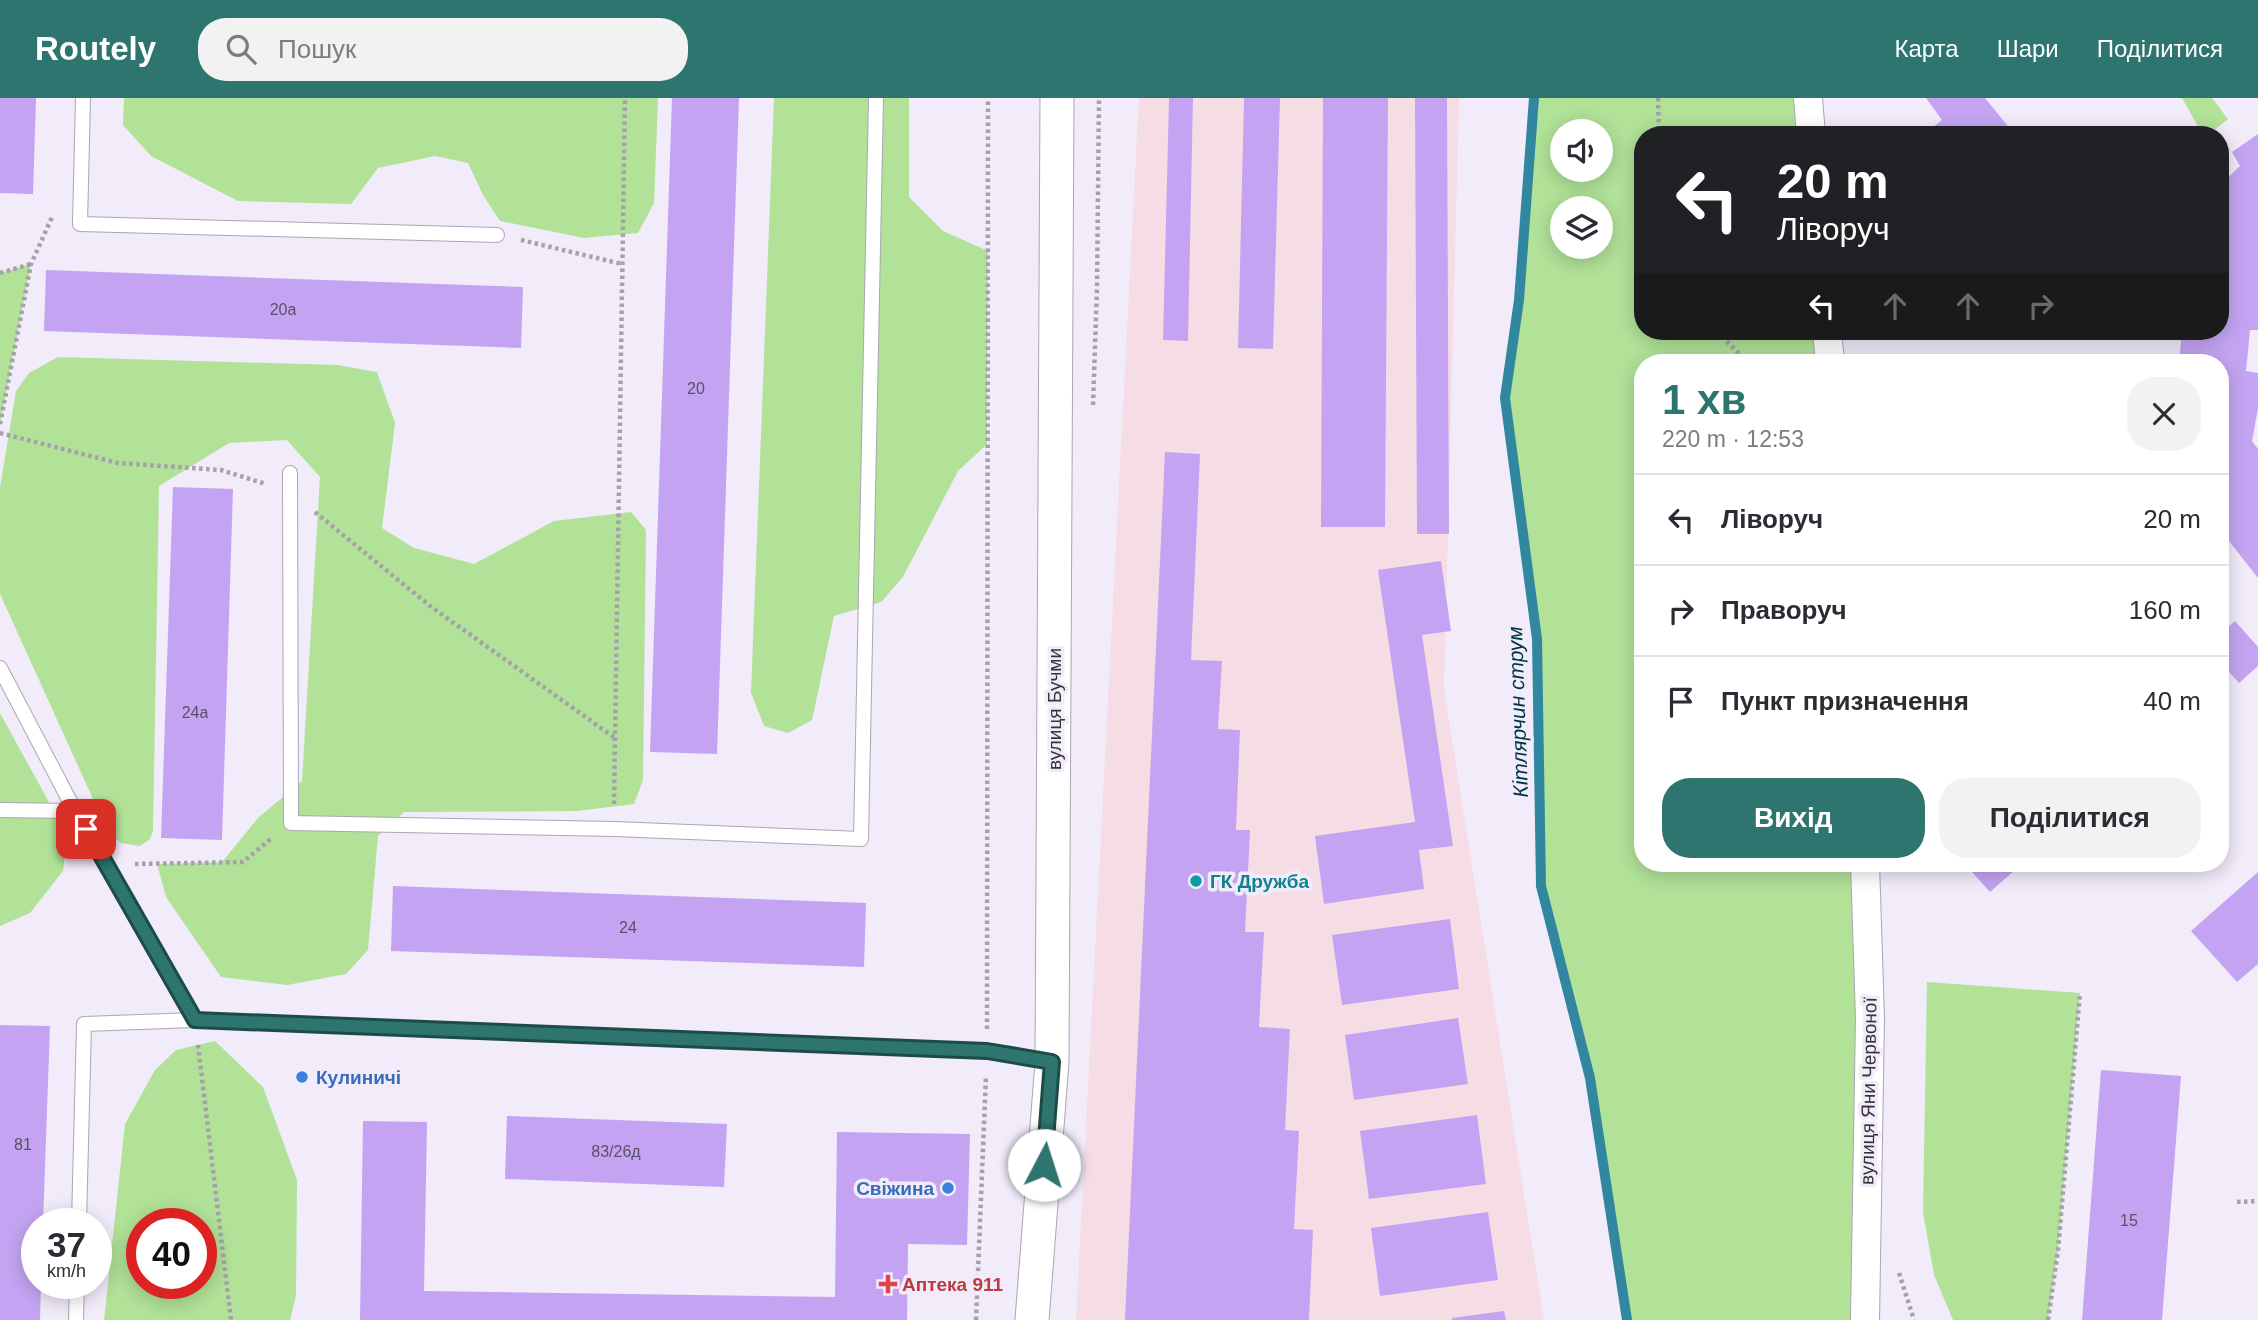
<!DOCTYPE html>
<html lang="uk">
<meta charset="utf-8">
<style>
body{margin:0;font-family:Arial,sans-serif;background:#f2f2f3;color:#2b2b33;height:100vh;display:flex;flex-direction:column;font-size:26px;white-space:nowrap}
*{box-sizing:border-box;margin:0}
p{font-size:23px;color:#7c7c81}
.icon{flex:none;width:38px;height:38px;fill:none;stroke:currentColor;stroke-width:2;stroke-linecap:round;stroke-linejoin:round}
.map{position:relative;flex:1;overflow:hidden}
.drawer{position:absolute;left:1634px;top:256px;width:595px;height:518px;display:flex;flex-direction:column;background:#fff;border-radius:28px;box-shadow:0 4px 18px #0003}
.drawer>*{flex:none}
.banner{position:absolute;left:1634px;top:28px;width:595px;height:214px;border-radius:28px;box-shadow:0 4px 18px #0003;background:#202124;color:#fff;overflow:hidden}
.controls{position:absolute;left:1550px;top:21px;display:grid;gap:14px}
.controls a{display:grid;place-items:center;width:63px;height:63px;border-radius:50%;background:#fff;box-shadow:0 4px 18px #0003;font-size:35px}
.speed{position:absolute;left:21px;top:1110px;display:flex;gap:14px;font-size:35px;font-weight:700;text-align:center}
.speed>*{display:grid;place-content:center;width:91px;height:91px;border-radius:50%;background:#fff;box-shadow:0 4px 18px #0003;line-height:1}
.speed small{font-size:18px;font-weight:400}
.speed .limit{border:10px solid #d22;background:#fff;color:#111}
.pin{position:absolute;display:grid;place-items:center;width:60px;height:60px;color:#fff;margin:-30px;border-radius:14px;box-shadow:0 4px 10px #0006}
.me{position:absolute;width:77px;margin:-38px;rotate:5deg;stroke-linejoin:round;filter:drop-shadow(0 0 5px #0008)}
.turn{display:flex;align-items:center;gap:24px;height:147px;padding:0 28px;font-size:32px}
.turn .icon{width:91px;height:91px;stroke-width:2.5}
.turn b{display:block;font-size:49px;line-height:60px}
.lanes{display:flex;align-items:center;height:66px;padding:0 28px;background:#0003;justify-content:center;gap:35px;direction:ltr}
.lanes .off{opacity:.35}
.round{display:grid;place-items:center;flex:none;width:74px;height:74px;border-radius:28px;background:#f2f2f3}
.summary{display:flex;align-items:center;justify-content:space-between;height:119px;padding:0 28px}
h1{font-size:42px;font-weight:600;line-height:52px;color:#2d756e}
.button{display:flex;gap:14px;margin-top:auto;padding:14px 28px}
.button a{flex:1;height:80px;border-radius:28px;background:#2d756e;color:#fff;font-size:28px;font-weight:600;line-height:80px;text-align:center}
.button a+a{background:#f2f2f3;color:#2b2b33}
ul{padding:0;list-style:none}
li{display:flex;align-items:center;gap:21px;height:91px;padding:0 28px;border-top:2px solid #e1e1e2}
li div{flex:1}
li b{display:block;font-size:26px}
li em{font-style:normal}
header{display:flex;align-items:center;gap:42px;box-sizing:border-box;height:98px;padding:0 35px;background:#2d756e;color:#fff}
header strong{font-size:33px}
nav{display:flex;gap:38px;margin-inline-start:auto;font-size:24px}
.search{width:490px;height:63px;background:#f2f2f3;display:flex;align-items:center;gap:18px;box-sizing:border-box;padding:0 24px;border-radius:28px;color:#7c7c81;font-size:26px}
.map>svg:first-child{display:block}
.industrial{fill:#f6dde5}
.green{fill:#b1e298;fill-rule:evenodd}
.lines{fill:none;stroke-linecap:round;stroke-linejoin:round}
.stream{stroke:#3287a0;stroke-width:10}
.building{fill:#c4a4f2}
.service-casing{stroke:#aaa6b3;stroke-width:16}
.minor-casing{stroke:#aaa6b3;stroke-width:30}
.tertiary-casing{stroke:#aaa6b3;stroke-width:35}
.path{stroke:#a5a1ab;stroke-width:4.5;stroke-dasharray:3.5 3.5;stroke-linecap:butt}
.service{stroke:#fff;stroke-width:14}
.minor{stroke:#fff;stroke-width:28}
.tertiary{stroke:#fff;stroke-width:33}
.route-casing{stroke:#1d4c48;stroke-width:18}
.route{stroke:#2d756e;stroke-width:12}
.culture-dot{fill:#0f9aa8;stroke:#f1ebfa;stroke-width:2.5}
.shop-dot{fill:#3f7fe0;stroke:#f1ebfa;stroke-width:2.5}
.health-dot{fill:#e0444e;stroke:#f1ebfa;stroke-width:2.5}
.labels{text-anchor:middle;stroke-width:7;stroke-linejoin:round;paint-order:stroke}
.number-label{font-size:16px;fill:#5a5067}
.street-label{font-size:19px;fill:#363439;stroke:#f1ebfa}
.culture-label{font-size:19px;font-weight:bold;fill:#0d838f;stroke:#f1ebfa;text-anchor:start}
.shop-label{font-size:19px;font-weight:bold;fill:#366cbe;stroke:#f1ebfa;text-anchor:start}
.health-label{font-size:19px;font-weight:bold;fill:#be3a42;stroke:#f1ebfa;text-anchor:start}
.water-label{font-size:21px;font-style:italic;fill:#003543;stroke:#f1ebfa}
</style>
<header>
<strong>Routely</strong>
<div class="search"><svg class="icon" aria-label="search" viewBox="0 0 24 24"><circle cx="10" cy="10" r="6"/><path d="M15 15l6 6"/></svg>Пошук</div>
<nav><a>Карта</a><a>Шари</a><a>Поділитися</a></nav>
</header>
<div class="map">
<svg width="2258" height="1222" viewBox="0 0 2258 1222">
<rect width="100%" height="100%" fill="#f1ebfa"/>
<path class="industrial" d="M1139 0H1459L1444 591 1544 1222H1076Z"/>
<path class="green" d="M124 0H658L654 105 638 135 584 140 500 123 483 97 468 65 435 58 378 70 351 106 238 103 151 58 123 27Z
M774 0H909V99L943 133 988 153 987 346 958 373 903 479 881 504 834 518 812 622 788 635 764 628 751 595Z
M1535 0H1808L1811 37H1643V233H1827L1830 264H1643V765H1865V1222H1628L1591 980 1543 788 1539 541 1506 300 1519 203ZM1563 33H1601V72H1563ZM1563 110H1601V149H1563Z
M2182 0H2212L2228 21 2208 37H2203Z
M31 166 0 326V175Z
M58 259 337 267 377 274 395 325 382 430 414 450 474 466 554 423 631 414 646 432 643 682 634 706 577 713 404 714 378 738 368 852 346 876 287 887 221 879 166 799 157 766 222 764 258 720 302 683 320 379 287 342 229 345 159 388 153 733 150 741 140 748 121 745 108 734 0 496V390L16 293 29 275Z
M0 615 67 737 63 773 30 815 0 828Z
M1927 884 2080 895 2058 1152 2048 1222H1953L1934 1177 1923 1114Z
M215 943 263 989 297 1082 296 1198 290 1222H104L125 1026 155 972 176 952ZM142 1125H201V1185H142Z"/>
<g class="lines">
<path class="stream" d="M1534 0 1519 202 1505 300 1537 541 1541 788 1590 980 1627 1222"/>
</g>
<path class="building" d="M0 0H36L33 96 0 95Z
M672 0H739L717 656 650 654Z
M1169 0H1193L1188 243 1163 242Z
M1244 0H1280L1273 251 1238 250Z
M1323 0H1388L1385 429H1321Z
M1415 0H1447L1449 436H1417Z
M1926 0H1985L2015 37H1923L1942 22Z
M2258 36V232H2250L2246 273 2258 275V310L2252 343 2258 351V480L2221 433V264H2179L2182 233H2221V86L2240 68 2232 54Z
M46 172 523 189 521 250 44 233Z
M1165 354 1200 356 1191 562 1222 563 1218 631 1240 632 1236 732H1250L1245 834H1264L1259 929 1290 931 1285 1032 1299 1033 1294 1131 1313 1132 1309 1222H1125Z
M173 389 233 391 222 742 161 740Z
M1441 463 1451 533 1422 537 1453 748 1419 752 1424 791 1324 806 1315 738 1415 724 1378 472Z
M2235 523 2258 549V568L2239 585 2221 565V536Z
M1964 765H2023L1990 794Z
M2258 774V866L2237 884 2191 833Z
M393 788 866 805 864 869 391 853Z
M1450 821 1459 891 1342 907 1332 837Z
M1458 920 1468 986 1354 1002 1345 937Z
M0 927 50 928 43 1125H37V1185H41L40 1222H0Z
M2101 972 2181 978 2162 1222H2082Z
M1477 1017 1486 1086 1369 1101 1360 1033Z
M507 1018 727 1026 724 1089 505 1081Z
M363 1023 427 1024 424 1193 835 1199 837 1034 970 1036 967 1147 908 1146 907 1222H360Z
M1488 1114 1498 1182 1380 1198 1371 1130Z
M1504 1213 1506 1222H1452V1220Z"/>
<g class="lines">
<defs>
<path id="service" d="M83 0 80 126 497 137
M290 375 291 725 614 731 861 741 876 0
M0 570 75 713 195 922
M0 712 75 713
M79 1125 84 926 195 922 987 953 1052 964
M76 1222 77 1185"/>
<path id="minor" d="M1808 0 1811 37
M1827 233 1830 264
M1865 1222 1870 920 1865 765"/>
<path id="tertiary" d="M1032 1222 1052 964 1057 0"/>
</defs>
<use href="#service" class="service-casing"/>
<use href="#minor" class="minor-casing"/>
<use href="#tertiary" class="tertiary-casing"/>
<path class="path" d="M1658 0 1659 37
M521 142 622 166
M0 175 31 166
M1717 233 1747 264
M1093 307 1097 190 1099 0
M0 326 31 166 53 117
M0 335 118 365 221 372 266 386
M315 414 430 508 615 640
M614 706 625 0
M135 766 243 764 272 740
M987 931 988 0
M198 947 231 1222
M2237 1104 2258 1103
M1899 1175 1914 1222
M976 1222 986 978
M2048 1222 2058 1152 2080 895"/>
<use href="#service" class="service"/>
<use href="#minor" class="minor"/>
<use href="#tertiary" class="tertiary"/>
</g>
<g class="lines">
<defs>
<path id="route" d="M86 731 195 922 987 953 1052 964 1044 1067"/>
</defs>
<use href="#route" class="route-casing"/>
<use href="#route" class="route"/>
</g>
<circle class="culture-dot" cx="1196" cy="783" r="7"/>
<g class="shop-dot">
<circle cx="302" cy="979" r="7"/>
<circle cx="948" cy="1090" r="7"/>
</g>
<path class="health-dot" d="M884.5 1175.5h7v7h7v7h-7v7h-7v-7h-7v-7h7z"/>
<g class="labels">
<g class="number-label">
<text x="283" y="217">20а</text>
<text x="696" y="296">20</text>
<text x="195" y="620">24а</text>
<text x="628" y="835">24</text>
<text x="23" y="1052">81</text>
<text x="616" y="1059">83/26д</text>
<text x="2129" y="1128">15</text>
</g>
<g class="street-label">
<text transform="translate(1054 611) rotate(-90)" y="7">вулиця Бучми</text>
<text transform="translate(1868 993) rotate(-89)" y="7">вулиця Яни Червоної</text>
</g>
<g class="culture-label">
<text x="1210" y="790">ГК Дружба</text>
</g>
<g class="shop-label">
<text x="316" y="986">Кулиничі</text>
<text x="934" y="1097" text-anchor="end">Свіжина</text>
</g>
<g class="health-label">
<text x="902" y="1193">Аптека 911</text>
</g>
<g class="water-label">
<text transform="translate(1518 614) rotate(-92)" y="7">Кітлярчин струм</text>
</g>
</g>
</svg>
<div class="controls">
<a><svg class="icon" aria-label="sound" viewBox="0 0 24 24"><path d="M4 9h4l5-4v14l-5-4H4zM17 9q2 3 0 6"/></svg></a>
<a><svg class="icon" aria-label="layers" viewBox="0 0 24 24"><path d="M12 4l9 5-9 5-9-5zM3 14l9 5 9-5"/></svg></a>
</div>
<div class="speed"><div>37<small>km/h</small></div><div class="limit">40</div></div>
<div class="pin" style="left:86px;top:731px;background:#d93025"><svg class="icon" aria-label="arrive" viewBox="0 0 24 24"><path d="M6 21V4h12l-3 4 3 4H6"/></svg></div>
<svg class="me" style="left:1044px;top:1067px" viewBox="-20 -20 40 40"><circle r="19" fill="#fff"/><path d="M0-13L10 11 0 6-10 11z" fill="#2d756e"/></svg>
<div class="banner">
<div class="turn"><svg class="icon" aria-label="left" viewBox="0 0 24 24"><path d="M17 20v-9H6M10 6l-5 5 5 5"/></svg><div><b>20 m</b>Ліворуч</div></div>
<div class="lanes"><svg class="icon" aria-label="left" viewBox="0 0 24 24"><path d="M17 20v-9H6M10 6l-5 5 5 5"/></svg><svg class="icon off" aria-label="ahead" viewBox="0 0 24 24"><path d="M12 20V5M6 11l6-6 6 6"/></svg><svg class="icon off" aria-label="ahead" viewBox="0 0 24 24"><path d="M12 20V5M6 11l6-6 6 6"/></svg><svg class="icon off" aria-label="right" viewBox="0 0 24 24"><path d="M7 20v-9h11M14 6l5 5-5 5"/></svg></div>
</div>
<section class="drawer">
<div class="summary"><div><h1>1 хв</h1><p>220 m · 12:53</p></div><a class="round"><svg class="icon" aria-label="close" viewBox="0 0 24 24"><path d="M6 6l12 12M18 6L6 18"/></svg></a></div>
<ul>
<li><svg class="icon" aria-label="left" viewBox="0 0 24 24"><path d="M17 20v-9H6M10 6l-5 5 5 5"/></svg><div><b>Ліворуч</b></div><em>20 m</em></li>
<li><svg class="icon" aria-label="right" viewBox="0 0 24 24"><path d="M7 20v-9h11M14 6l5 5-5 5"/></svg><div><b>Праворуч</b></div><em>160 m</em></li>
<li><svg class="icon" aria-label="arrive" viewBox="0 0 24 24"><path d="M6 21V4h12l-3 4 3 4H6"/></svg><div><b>Пункт призначення</b></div><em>40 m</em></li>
</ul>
<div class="button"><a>Вихід</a><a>Поділитися</a></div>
</section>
</div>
